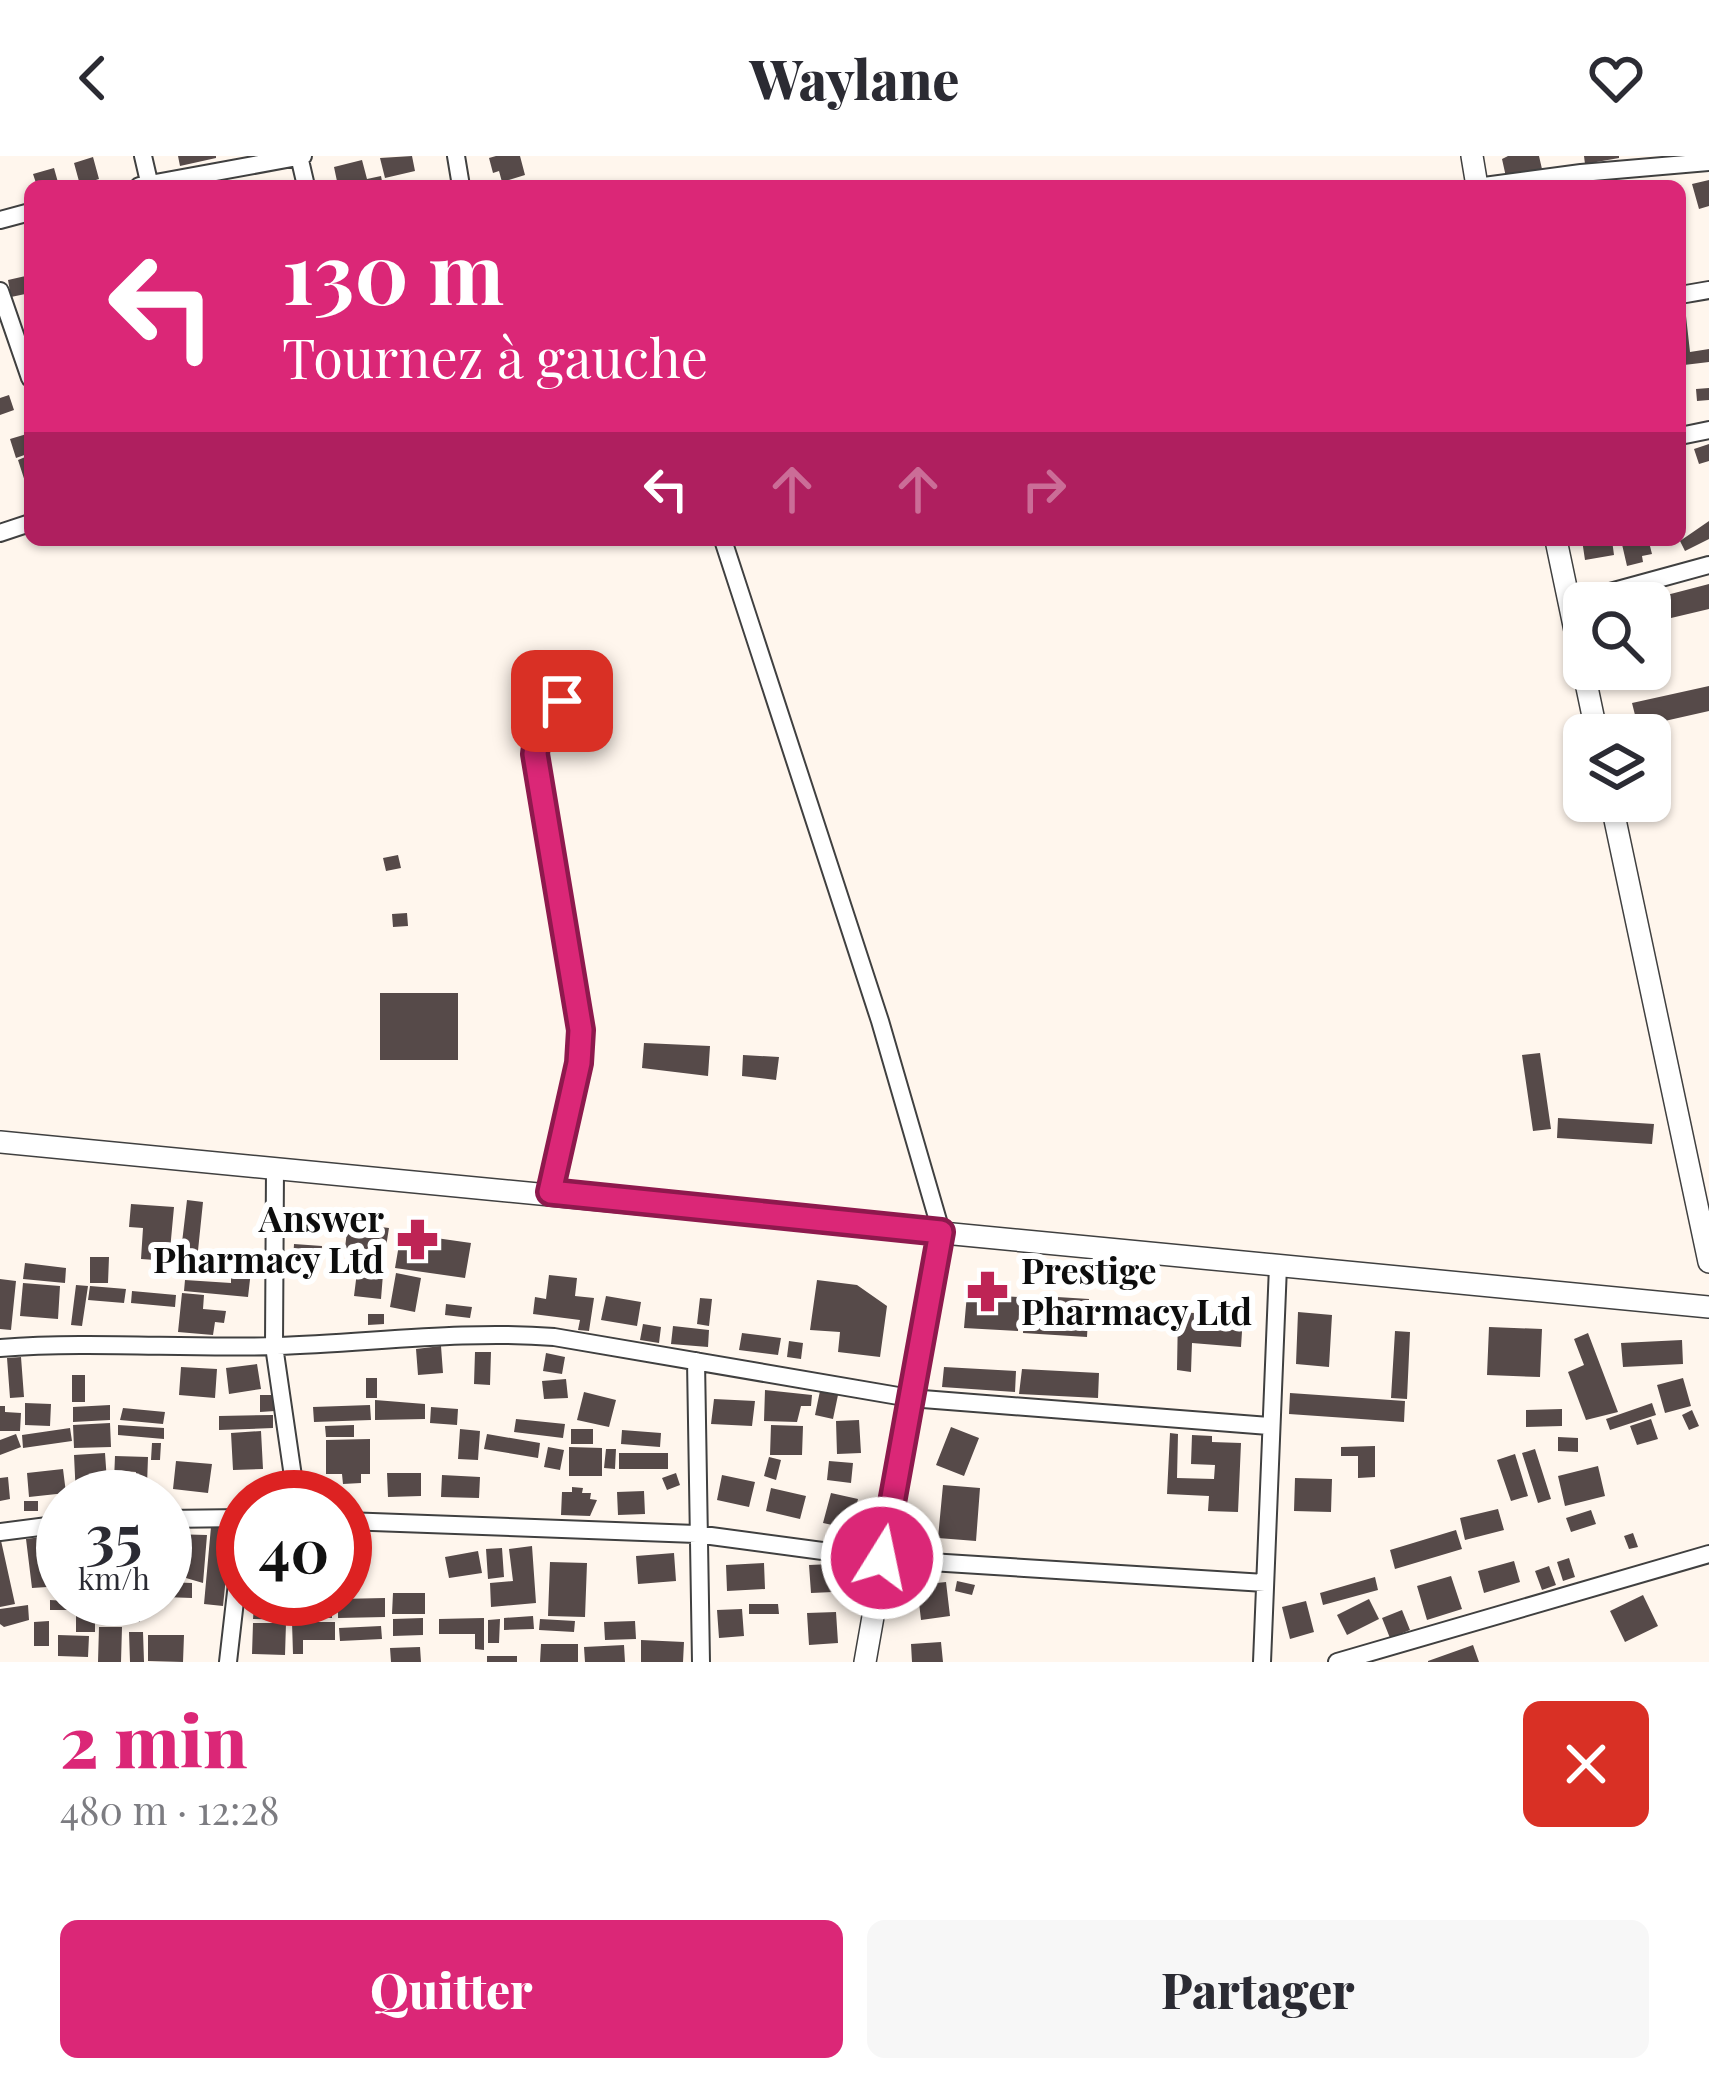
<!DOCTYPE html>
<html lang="fr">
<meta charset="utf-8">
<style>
body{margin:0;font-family:"Playfair Display",serif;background:#f7f7f7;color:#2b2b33;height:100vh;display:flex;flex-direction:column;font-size:45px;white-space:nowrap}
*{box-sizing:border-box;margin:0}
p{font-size:39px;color:#7c7c81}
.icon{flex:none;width:66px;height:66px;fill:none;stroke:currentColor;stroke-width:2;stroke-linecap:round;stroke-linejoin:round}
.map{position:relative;height:1506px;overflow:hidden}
.drawer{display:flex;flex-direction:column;background:#fff;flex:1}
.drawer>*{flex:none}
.banner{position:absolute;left:24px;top:24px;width:1662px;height:366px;border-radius:18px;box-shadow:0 3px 9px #0004;background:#db2777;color:#fff;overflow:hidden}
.tools{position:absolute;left:1563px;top:426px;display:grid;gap:24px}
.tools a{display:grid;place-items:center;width:108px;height:108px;border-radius:18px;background:#fff;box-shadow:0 3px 9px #0004;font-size:60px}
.speed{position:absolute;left:36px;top:1314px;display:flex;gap:24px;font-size:60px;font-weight:700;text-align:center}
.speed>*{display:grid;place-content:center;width:156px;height:156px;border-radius:50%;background:#fff;box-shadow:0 3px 9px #0004;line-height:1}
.speed small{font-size:30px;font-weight:400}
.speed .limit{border:18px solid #d22;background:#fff;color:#111}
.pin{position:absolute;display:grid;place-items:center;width:102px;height:102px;color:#fff;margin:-51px;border-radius:24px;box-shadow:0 6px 18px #0006}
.me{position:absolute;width:132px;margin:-66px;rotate:10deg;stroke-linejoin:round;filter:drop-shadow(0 0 9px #0008)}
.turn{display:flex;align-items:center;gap:42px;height:252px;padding:0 60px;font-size:54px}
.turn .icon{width:156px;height:156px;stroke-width:2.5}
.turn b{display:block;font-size:84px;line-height:102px}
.lanes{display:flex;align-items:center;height:114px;padding:0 60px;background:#0003;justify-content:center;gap:60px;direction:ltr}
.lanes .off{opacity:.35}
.round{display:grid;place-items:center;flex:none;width:126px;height:126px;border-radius:18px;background:#f7f7f7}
.head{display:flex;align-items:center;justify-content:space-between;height:204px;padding:0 60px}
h1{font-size:72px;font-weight:800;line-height:90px;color:#db2777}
.action{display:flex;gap:24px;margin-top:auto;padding:24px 60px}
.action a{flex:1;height:138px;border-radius:18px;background:#db2777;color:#fff;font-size:48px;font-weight:800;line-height:138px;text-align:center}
.action a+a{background:#f7f7f7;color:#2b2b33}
header{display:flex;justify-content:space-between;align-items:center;height:156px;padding:0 60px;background:#fff;font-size:54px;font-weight:800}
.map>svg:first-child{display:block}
.building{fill:#564a49}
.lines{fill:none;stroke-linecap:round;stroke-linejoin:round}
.minor-casing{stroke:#404040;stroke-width:20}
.tertiary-casing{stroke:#404040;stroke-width:24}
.minor{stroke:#fff;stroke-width:16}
.tertiary{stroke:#fff;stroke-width:21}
.route-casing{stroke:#8e194d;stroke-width:30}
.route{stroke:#db2777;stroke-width:21}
.labels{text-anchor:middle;stroke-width:12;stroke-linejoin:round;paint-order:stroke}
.poi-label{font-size:36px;font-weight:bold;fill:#0d0d0d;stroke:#fff;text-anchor:end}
</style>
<header><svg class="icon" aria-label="back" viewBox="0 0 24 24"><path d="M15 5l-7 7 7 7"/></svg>Waylane<svg class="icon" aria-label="heart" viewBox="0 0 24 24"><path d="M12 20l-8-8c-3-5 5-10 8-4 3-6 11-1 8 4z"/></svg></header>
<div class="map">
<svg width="1709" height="1506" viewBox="0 0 1709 1506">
<rect width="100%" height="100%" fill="#fff6ed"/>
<path class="building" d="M178 0H216V2L180 10Z
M412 0 415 15 385 22 380 2Z
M496 0H520L525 19 502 26 499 15 493 17 489 2Z
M1508 0H1539L1542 13 1506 21 1502 3Z
M1584 0H1619V2L1585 8Z
M93 1 99 23 80 29 74 7Z
M362 4 367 23 381 20 383 30H338L334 11Z
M54 12 59 30H37L33 18Z
M1709 24V50L1699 53 1692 28Z
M30 119V137L11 141 8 124Z
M1686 160 1690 196 1709 193V206L1684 209 1680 197V161Z
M1709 232V244L1697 245 1696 233Z
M9 239 14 254 0 259V242Z
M30 277V297L16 302 10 283Z
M1709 288V305L1699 308 1694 293Z
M30 299V338H29L18 304Z
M1709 365V383L1685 395 1680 385Z
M1582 384H1612L1614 399 1585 404Z
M1621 384 1649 386 1652 398 1642 400 1643 406 1627 410Z
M1709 428V453L1650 467V447H1636Z
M1709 530V555L1638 571 1632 547Z
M398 699 401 712 386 715 383 702Z
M407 757 408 770 393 771 392 758Z
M380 837H458V904H380Z
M644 887 710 890 708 920 642 912Z
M1540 897 1551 973 1533 975 1522 899Z
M743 899 779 901 776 924 742 920Z
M1558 962 1654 968 1652 988 1557 982Z
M187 1044 203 1046 196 1114 179 1112Z
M131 1048 174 1051 169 1105 141 1103 143 1072 129 1071Z
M348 1067 389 1072 385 1097 345 1092Z
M401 1077 471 1087 465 1122 395 1112Z
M294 1088 322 1090 321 1107 293 1106Z
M225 1095 261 1097 260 1115H251L248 1141 184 1135 185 1124 231 1127V1121L224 1120Z
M90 1101H109L108 1127H90Z
M25 1107 66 1112 65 1127 23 1123Z
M357 1116 383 1118 381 1143 354 1140Z
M396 1117 421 1122 415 1156 390 1151Z
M549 1119 577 1122 575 1140 594 1142 589 1175 578 1174 580 1164 533 1158 535 1141 546 1143Z
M0 1123 16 1125 11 1174 0 1173Z
M817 1124 857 1129 887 1150 880 1201 838 1196 840 1176 810 1174Z
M23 1127 60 1130 58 1163 20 1160Z
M76 1129 88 1130 82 1170 71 1169Z
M90 1130 126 1133 124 1147 88 1144Z
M132 1135 176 1139 175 1151 131 1147Z
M182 1137 204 1139 203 1153 226 1155 224 1167 215 1166 213 1179 178 1176Z
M967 1138 1020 1141 1018 1175 964 1172Z
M1025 1139 1089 1143 1087 1181 1023 1177Z
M606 1140 641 1146 637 1170 601 1164Z
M700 1142 712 1143 709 1170 697 1168Z
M446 1148 472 1151 470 1162 445 1159Z
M1178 1156 1243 1160 1241 1191 1192 1187 1191 1216 1177 1214Z
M1298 1156 1332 1159 1329 1211 1296 1208Z
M368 1158H384V1168L368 1169Z
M643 1168 661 1171 659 1187 640 1184Z
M673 1170 709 1174 708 1191 671 1188Z
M1489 1171 1542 1173 1540 1221 1487 1219Z
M1395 1175 1410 1176 1407 1243 1391 1242Z
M742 1177 781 1182 778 1199 739 1194Z
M1588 1177 1618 1256 1586 1264 1568 1216 1584 1209 1574 1183Z
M1682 1184 1683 1208 1623 1211 1621 1187Z
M789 1185 803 1187 801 1203 787 1201Z
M441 1190 443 1217 418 1219 416 1193Z
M475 1196H491L490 1229 474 1228Z
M546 1197 565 1201 562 1218 543 1215Z
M21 1201 24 1241 10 1242 7 1202Z
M257 1208 261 1233 229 1238 226 1212Z
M181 1211 217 1213 215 1242 179 1239Z
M944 1211 1016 1215 1015 1236 942 1231Z
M1022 1213 1099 1217 1098 1242 1019 1238Z
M72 1219H85V1246H72Z
M366 1222H377V1242H366Z
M1683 1222 1691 1250 1665 1257 1657 1229Z
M566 1223 568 1242 544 1243 542 1225Z
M765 1234 812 1239 811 1250H801L797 1266 764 1265Z
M820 1235 838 1239 833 1263 815 1259Z
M584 1236 616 1244 609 1271 577 1264Z
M1290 1237 1405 1245 1404 1266 1289 1258Z
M260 1239H275V1255L260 1256Z
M714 1243 755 1245 752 1270 711 1268Z
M375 1244 425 1248V1263L375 1264Z
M25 1247 51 1248 50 1270 25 1269Z
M1652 1247 1656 1259 1610 1274 1606 1263Z
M110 1249V1264L73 1266V1251Z
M370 1249 371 1264 314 1266 313 1251Z
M0 1250H5V1256L21 1257 20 1275H0Z
M431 1251 458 1253 457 1269 430 1267Z
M123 1252 165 1256 163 1268 120 1264Z
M1562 1253V1270L1526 1271V1254Z
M1692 1254 1699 1270 1689 1274 1682 1259Z
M273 1259V1272L219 1274V1260Z
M516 1263 565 1268 563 1282 514 1276Z
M1651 1263 1658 1283 1637 1289 1630 1270Z
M859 1264 861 1297 837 1298 836 1265Z
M110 1267 111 1291 74 1292 73 1269Z
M118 1269 164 1272V1283L118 1279Z
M354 1269V1281H326L325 1270Z
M771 1269 803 1270 802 1299H770Z
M951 1271 979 1282 964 1320 936 1309Z
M70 1272 72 1285 23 1292 22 1279Z
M460 1273 480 1275 478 1304 458 1303Z
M571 1273H593V1288H571Z
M622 1274 661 1277 660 1291 621 1288Z
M261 1275 263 1313 233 1314 231 1277Z
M1170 1277 1178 1278 1177 1322 1214 1323 1215 1309 1191 1308 1192 1279 1212 1280V1286L1241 1287 1238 1356 1208 1355 1209 1340 1167 1338Z
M16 1278 21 1291 0 1299V1284Z
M487 1278 540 1287 538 1302 484 1293Z
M1558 1281 1578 1282V1296L1558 1295Z
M370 1283V1318H361V1327L343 1328 342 1318H326V1284Z
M152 1287H161L160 1304H151Z
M1375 1290V1321L1358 1322V1300H1341V1291Z
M548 1291 564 1294 560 1314 544 1311Z
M569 1291 602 1292V1320H569Z
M606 1293H616L615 1313 604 1312Z
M1535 1293 1551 1343 1538 1347 1522 1297Z
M105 1297 108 1340 76 1341 74 1299Z
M619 1297H668V1313H619Z
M1515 1298 1528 1340 1511 1345 1497 1304Z
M115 1300 148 1301 147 1329H135L136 1316 123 1315V1325H114Z
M769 1301 781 1304 776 1324 764 1320Z
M176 1305 212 1308 208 1337 173 1333Z
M829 1305 853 1307 851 1327 827 1324Z
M1598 1310 1605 1340 1565 1350 1558 1320Z
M63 1313 66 1337 29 1341 27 1317Z
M387 1317H421V1340L388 1341Z
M676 1317 680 1329 667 1334 662 1322Z
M442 1319 480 1321 479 1342 441 1341Z
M722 1319 755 1326 749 1351 717 1344Z
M8 1321 10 1343 0 1345V1322Z
M1295 1322 1332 1323 1331 1356 1294 1355Z
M943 1329 980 1332 976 1385 938 1382Z
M572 1331 583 1332 582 1337H591L590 1343 597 1344 590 1360 561 1359 562 1336H572Z
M771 1332 806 1340 800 1363 766 1355Z
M644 1335 645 1358 618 1359 617 1336Z
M831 1337 858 1343 851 1373 823 1367Z
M24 1345H38V1355H24Z
M1498 1353 1504 1374 1465 1384 1460 1362Z
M1591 1354 1596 1368 1571 1376 1566 1362Z
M211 1371 231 1373 223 1450 204 1448Z
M1456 1374 1462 1393 1395 1413 1390 1394Z
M1633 1377 1638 1391 1629 1393 1624 1380Z
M170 1378 207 1379 203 1427 186 1422V1409H169Z
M0 1380 15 1448 0 1451Z
M41 1381 47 1431 32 1432 26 1383Z
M63 1382V1434L52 1435 47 1383Z
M532 1390 536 1447 491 1451 490 1427 513 1425 509 1393Z
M502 1392 504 1421 488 1423 486 1393Z
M478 1395 482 1417 449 1422 445 1401Z
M674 1397 676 1425 638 1428 636 1400Z
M1569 1402 1575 1421 1563 1425 1557 1406Z
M1514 1405 1520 1426 1484 1437 1478 1415Z
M550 1406 587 1407 585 1461 548 1460Z
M764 1407 765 1433 727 1435 726 1409Z
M832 1408 833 1436 811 1437 809 1409Z
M1549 1410 1556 1429 1542 1434 1535 1415Z
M1451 1420 1462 1453 1427 1464 1417 1430Z
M1375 1421 1378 1434 1323 1449 1320 1437Z
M957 1425 975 1429 972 1439 955 1435Z
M165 1426 192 1427V1442L165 1441Z
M946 1426 950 1460 921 1464 917 1429Z
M393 1437H425V1458H392Z
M1643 1439 1658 1470 1625 1486 1610 1455Z
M385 1442V1461L338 1462V1443Z
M71 1443H95V1476H76V1454H71Z
M1369 1443 1379 1463 1347 1479 1337 1459Z
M50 1444 67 1445V1454H50Z
M98 1445H140V1466H97Z
M269 1445 291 1450 290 1464 253 1463 254 1450H269Z
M1306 1445 1314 1476 1290 1483 1282 1451Z
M296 1447 332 1448V1462L295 1461Z
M749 1448H778L779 1458H749Z
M28 1449 29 1464 4 1471 0 1468V1453Z
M742 1453 744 1480 719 1482 717 1454Z
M1402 1454 1410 1474 1390 1482 1382 1462Z
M836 1456 838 1487 809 1489 807 1457Z
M533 1460 534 1473 504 1474V1462Z
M423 1462V1479L393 1480V1463Z
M484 1462V1494L475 1493V1478H439V1463Z
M500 1463 499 1487H488V1464Z
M540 1463 575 1465 574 1476 539 1474Z
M49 1465V1490H34V1466Z
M635 1465 636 1483 605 1484 604 1466Z
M292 1466H335V1484H303V1498H293Z
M253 1467H286L285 1499 252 1498Z
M381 1470 382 1483 340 1485 339 1472Z
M99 1471H122L121 1506H98Z
M129 1476H143L144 1506H130Z
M58 1479 89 1480 88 1501 58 1500Z
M148 1479H184L183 1506 148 1505Z
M641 1484 684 1486 683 1506H641Z
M941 1486 943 1506H912L911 1488Z
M541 1488H578V1506H540Z
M624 1489 625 1506H585L584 1491Z
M1473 1489 1479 1506H1428V1505Z
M420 1491 421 1506H391L390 1492Z
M487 1500H517V1506H487Z"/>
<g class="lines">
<defs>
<path id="minor" d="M143 0 150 30
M299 0 306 30
M456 0 461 30
M139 30 303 0
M1484 30 1581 17 1709 6
M0 64 30 56
M0 135 30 222
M1680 139 1709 134
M1680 280 1709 274
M0 377 30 367
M723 384 880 865 941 1075
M1570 447 1709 409
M275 1012 274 1190 296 1341
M550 1037 579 907 581 874 535 580 539 566 585 525
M0 1192C93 1185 184 1193 277 1190 370 1187 462 1174 554 1181L910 1242 1269 1270
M696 1205 701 1506
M165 1363 243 1362
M345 1365 696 1378 882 1403 1265 1427
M0 1376 63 1368
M228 1506 243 1375
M1262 1506 1278 1110
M1337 1506 1709 1398"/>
<path id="tertiary" d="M1472 0 1477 30
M1556 384 1597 579
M1611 645 1709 1106
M0 986 1709 1151
M865 1506 941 1075"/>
</defs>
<use href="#minor" class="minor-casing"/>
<use href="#tertiary" class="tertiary-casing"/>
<use href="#minor" class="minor"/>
<use href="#tertiary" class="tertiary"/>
</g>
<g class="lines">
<defs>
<path id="route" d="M562 545 539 566 535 598 581 874 579 907 550 1036 941 1076 882 1402"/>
</defs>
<use href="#route" class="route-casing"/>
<use href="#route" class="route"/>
</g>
<defs>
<symbol id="pharmacy-bare" viewBox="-9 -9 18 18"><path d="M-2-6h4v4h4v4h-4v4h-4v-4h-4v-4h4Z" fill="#be2455" stroke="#fff" stroke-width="2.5" paint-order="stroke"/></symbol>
</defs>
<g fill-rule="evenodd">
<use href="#pharmacy-bare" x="388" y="1054" width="59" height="59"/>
<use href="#pharmacy-bare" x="958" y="1106" width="59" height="59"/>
</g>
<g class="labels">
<g class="poi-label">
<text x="384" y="1076">Answer<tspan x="384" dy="41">Pharmacy Ltd</tspan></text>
<text x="1021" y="1128" text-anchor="start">Prestige<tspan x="1021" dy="41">Pharmacy Ltd</tspan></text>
</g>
</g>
</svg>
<div class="tools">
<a><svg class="icon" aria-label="search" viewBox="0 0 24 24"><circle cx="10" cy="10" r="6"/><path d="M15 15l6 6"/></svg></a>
<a><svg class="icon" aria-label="layers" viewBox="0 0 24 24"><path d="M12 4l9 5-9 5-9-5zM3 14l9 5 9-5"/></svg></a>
</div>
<div class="speed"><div>35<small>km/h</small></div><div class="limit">40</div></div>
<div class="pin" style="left:562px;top:545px;background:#d93025"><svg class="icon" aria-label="arrive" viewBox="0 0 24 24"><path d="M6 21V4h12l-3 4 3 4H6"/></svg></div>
<svg class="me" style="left:882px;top:1402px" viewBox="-20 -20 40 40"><circle r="17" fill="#db2777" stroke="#fff" stroke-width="3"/><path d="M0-11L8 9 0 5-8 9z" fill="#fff"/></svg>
<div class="banner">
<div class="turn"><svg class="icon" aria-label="left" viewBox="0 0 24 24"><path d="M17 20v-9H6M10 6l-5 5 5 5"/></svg><div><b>130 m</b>Tournez à gauche</div></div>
<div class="lanes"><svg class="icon" aria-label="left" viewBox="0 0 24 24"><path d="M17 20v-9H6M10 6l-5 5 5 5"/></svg><svg class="icon off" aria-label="ahead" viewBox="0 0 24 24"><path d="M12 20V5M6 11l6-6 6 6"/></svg><svg class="icon off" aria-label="ahead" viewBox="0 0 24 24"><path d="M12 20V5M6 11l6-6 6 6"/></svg><svg class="icon off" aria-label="right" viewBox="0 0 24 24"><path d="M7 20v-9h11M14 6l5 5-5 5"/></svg></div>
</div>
</div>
<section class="drawer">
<div class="head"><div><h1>2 min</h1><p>480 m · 12:28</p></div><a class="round" style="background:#d93025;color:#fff"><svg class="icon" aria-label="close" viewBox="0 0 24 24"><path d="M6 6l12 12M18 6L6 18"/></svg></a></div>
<div class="action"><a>Quitter</a><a>Partager</a></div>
</section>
